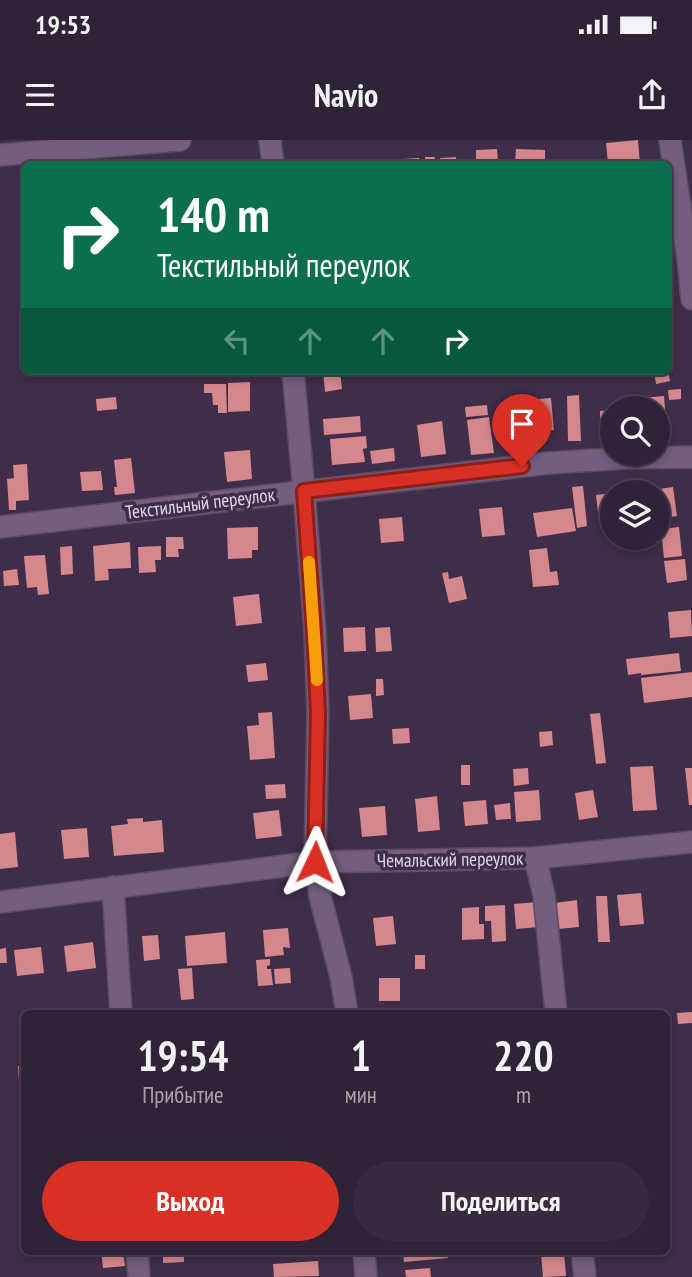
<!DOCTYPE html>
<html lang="ru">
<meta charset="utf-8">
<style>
body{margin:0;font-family:"PT Sans Narrow",sans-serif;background:#382a3f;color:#f1f3f6;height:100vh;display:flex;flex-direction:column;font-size:26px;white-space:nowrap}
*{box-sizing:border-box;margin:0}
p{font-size:23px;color:#a8a4ad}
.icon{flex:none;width:38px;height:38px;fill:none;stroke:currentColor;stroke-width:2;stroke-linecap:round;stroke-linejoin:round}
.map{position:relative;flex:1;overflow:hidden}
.side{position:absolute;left:21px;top:870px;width:649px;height:245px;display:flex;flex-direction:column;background:#302237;border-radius:10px;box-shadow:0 4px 10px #0003,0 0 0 2px #4b3f52}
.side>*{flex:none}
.top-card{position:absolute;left:21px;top:21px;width:651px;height:214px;border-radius:10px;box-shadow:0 4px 10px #0003,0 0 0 2px #4b3f52;background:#0b6e4f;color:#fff;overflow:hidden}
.fabs{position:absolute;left:600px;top:256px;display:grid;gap:14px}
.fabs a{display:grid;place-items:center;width:70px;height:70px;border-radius:50%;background:#302237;box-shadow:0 4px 10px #0003,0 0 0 2px #4b3f52;font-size:35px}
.pin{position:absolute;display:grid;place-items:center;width:60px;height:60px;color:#fff;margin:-72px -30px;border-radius:50% 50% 50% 0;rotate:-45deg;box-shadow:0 0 7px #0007}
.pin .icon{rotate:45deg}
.me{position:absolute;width:77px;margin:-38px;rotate:2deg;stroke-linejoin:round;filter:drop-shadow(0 0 5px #0008)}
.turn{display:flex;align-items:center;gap:24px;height:147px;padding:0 21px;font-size:32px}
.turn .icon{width:91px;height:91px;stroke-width:2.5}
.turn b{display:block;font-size:49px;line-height:60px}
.lanes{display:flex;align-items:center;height:66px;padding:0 21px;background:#0003;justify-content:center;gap:35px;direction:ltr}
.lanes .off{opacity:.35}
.eta{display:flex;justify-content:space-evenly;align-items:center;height:119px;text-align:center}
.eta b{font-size:42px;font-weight:600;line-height:49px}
.cta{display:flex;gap:14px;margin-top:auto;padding:14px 21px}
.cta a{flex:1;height:80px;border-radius:42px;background:#d93025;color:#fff;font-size:28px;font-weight:600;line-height:80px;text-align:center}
.cta a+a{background:#382a3f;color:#f1f3f6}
.status{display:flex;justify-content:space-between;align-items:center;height:49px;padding:0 35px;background:#302237;direction:ltr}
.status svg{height:19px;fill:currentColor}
header{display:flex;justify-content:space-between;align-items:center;height:91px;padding:0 21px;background:#302237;font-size:32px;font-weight:600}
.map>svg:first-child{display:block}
.building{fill:#d4878d}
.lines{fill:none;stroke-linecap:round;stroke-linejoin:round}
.minor-casing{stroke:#5b4a62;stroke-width:24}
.minor{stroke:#735e7d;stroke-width:21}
.route-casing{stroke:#8d1f18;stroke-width:18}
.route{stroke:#d93025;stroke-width:12}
.slow{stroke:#f59e0b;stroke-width:12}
.labels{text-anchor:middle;stroke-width:7;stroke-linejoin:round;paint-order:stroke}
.street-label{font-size:19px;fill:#e0d4e5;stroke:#402d49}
</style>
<div class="status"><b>19:53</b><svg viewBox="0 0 49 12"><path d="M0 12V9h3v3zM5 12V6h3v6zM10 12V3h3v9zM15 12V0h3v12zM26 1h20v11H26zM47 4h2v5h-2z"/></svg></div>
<header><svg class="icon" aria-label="menu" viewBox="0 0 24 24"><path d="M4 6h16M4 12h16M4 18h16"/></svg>Navio<svg class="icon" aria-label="share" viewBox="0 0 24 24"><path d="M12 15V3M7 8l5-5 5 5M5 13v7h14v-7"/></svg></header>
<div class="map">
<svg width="692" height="1137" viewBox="0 0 692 1137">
<rect width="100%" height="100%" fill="#402d49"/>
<path class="building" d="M638 0 640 24H608L606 3Z
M497 9 498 24H476V10Z
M516 9 545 10V24H515Z
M425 17H435L434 24H425Z
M456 17 457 24H440V18Z
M419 18 420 24H385V20Z
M24 56V80H21L19 57Z
M323 231H340L342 249 325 252Z
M654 231H668L670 241 656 244Z
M250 242V271L228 272V243Z
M204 244H226L227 273H218V265H213L212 253H204Z
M681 249V259L669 260 668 250Z
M579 255 581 301H568L567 256Z
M664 256 667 296 658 297V268H630L629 259Z
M116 257 117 269 97 271 96 259Z
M551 258 554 290 530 293 527 260Z
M487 265 488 275 466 277 465 267Z
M612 270V278L600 279V271Z
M524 272 528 305 512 307 507 275Z
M360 276 361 292 324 295 323 279Z
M489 277 494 313 471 315 467 280Z
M442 281 446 314 421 317 417 285Z
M612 283V310H603L601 284Z
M366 296 367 308 363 309 365 322 332 325 330 299Z
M394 308 395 321 372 324 370 311Z
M250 310 252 339 227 342 224 312Z
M131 318 135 353 115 355 114 347H117L114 320Z
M27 324 29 360 16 361V370H9L7 339 14 338 13 325Z
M101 331 103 350 82 351 80 332Z
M583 346 587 386 577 388 572 347Z
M673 347 677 376 658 379V352H652V350Z
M612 353V380L599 381 596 355Z
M502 367 505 395 482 397 479 369Z
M572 368 576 391 537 397 533 373Z
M402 377 404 401 381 403 379 379Z
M258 387V410H252V418L228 419 227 388Z
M679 387 682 416 664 418 661 389Z
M166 397H183L184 409H178L179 417H166Z
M130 402 131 428 108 429 109 440 95 441 93 406Z
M72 406 73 434 61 435 60 407Z
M161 406V420H155L156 432 139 433 138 407Z
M547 408 550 432 557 431 559 445 533 447 529 410Z
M45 415 49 454 38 455 37 447 27 448 24 416Z
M685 419 687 440 667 443 664 421Z
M17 429 19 445 4 446 3 431Z
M448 432 449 439 462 436 467 459 449 463 442 433Z
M259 454 262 483 236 486 233 457Z
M691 470 692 496 670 498 668 472Z
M365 487 366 511 344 512 343 488Z
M390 487 392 511 376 512 375 488Z
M679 513 681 531 641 535V533L628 535 626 519Z
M266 523 268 540 248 542 246 525Z
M692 532V557L644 563 641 538Z
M376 539H383L384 555 376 556Z
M371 554 373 578 350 580 348 556Z
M272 572 275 618 250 620 247 586 259 585 258 573Z
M600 573 606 623 596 624 590 574Z
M409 588 410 603 393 604 392 589Z
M552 591 553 605 540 607 539 592Z
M461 625H470V645H461Z
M653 626 657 670 633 671 630 627Z
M528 628 529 644 514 646 513 629Z
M685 628H692V665H689Z
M285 644 286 658 266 659 265 645Z
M539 650 541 680 516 682 514 652Z
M593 650 598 677 579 680 575 653Z
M437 656 440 690 418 692 415 659Z
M486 660 488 684 465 686 463 662Z
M510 663 511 679 496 680 494 665Z
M385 666 387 695 362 697 359 668Z
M279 670 282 696 256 699 253 673Z
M143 678V682L162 680 164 712 114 716 111 686 128 684 127 679Z
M87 688 89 717 64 719 61 690Z
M15 692 18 727 0 729V694Z
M641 753 644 784 620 786 617 755Z
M596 756H607L610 802H598Z
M577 760 579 787 558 789 555 763Z
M537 762 539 787 516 789 514 764Z
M505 765 506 801 492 802 491 781H485V766Z
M479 767V784H484V799L462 800V768Z
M393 776 396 804 376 806 373 778Z
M288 788 290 808 283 807 284 815 265 817 263 790Z
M225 792 227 823 187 826 185 796Z
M158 795 160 819 144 821 142 796Z
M93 802 96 828 67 832 64 806Z
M41 807 44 833 17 836 14 810Z
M6 808 7 823H0V809Z
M415 815H425V829H415Z
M270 819V825L267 826V829H271L273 845 258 846 256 820Z
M192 828 194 859 181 860 178 829Z
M290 828 291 843 275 844 274 829Z
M379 838H400V861H379Z
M692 872V883L678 884 677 873Z
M18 926H24V942H19Z
M101 1111H123L125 1126 103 1128Z
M163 1111H184V1122L163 1123Z
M279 1111H296V1114H279Z
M403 1111H448V1118L404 1122Z
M564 1112 566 1136 543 1137 541 1114Z
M318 1121 319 1136 274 1137 273 1124Z
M430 1128 431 1137H406L405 1130Z"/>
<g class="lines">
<defs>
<path id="minor" d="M270 0 273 24
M670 0 688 119 692 159
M0 15 180 0
M293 231 304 351 315 491 318 573 315 722 320 756 341 837 347 873
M0 387 549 323 626 318 692 317
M535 718 544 755 556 873
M113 747 121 873
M0 762 315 722 535 718 692 702
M137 1111 139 1137
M364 1111 366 1137
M582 1111 585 1137"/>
</defs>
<use href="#minor" class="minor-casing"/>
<use href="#minor" class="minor"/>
</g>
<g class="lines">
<defs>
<path id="route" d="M315 722 318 573 314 491 304 351 522 326"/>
</defs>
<use href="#route" class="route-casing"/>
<use href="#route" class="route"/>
<path class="slow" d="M309 422 317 540"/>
</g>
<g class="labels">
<g class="street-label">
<text transform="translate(200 363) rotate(-7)" y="7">Текстильный переулок</text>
<text transform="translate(450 719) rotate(-1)" y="7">Чемальский переулок</text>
</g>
</g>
</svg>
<div class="fabs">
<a><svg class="icon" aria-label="search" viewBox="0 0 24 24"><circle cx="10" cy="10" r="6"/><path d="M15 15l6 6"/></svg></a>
<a><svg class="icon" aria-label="layers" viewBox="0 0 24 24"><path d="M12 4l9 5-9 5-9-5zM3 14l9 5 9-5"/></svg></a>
</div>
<div class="pin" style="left:522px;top:326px;background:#d93025"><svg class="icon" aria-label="arrive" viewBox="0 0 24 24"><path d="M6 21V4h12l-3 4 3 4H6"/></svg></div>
<svg class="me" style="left:315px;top:722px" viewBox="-20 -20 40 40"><path d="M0-17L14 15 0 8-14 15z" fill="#d93025" stroke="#fff" stroke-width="4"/></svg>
<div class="top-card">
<div class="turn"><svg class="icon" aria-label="right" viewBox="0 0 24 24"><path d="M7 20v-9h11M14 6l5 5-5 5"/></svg><div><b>140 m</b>Текстильный переулок</div></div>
<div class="lanes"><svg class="icon off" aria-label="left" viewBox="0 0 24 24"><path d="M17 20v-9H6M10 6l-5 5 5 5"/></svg><svg class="icon off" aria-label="ahead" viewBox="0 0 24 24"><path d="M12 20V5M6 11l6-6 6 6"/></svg><svg class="icon off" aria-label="ahead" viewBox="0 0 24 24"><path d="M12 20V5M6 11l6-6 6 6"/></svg><svg class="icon" aria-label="right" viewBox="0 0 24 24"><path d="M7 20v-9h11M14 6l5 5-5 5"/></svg></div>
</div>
<section class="side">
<div class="eta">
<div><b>19:54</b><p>Прибытие</p></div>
<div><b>1</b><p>мин</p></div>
<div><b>220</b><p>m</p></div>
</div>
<div class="cta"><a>Выход</a><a>Поделиться</a></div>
</section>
</div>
